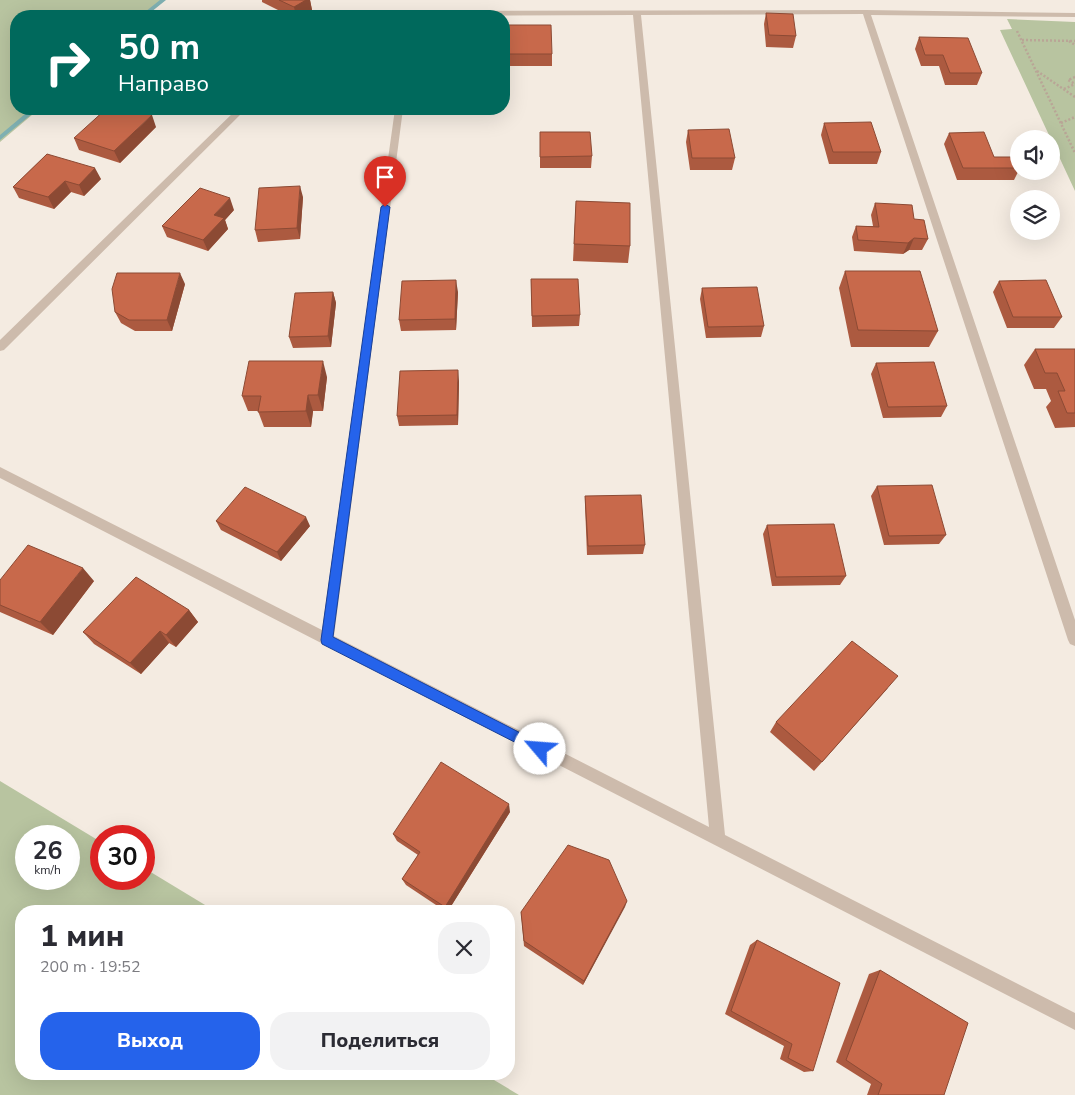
<!DOCTYPE html>
<html lang="ru">
<meta charset="utf-8">
<style>
body{margin:0;font-family:"Nunito Sans",sans-serif;background:#f2f2f3;color:#2b2b33;height:100vh;display:flex;flex-direction:column;font-size:19px;white-space:nowrap}
*{box-sizing:border-box;margin:0}
p{font-size:16px;color:#7c7c81}
.icon{flex:none;width:28px;height:28px;fill:none;stroke:currentColor;stroke-width:2;stroke-linecap:round;stroke-linejoin:round}
.map{position:relative;flex:1;overflow:hidden}
.drawer{position:absolute;left:15px;top:905px;width:500px;height:175px;display:flex;flex-direction:column;background:#fff;border-radius:20px;box-shadow:0 5px 20px #0002}
.drawer>*{flex:none}
.top-card{position:absolute;left:10px;top:10px;width:500px;height:105px;border-radius:20px;box-shadow:0 5px 20px #0002;background:#00695c;color:#fff;overflow:hidden}
.tools{position:absolute;left:1010px;top:130px;display:grid;gap:10px}
.tools a{display:grid;place-items:center;width:50px;height:50px;border-radius:50%;background:#fff;box-shadow:0 5px 20px #0002;font-size:25px}
.speed{position:absolute;left:15px;top:825px;display:flex;gap:10px;font-size:25px;font-weight:700;text-align:center}
.speed>*{display:grid;place-content:center;width:65px;height:65px;border-radius:50%;background:#fff;box-shadow:0 5px 20px #0002;line-height:1}
.speed small{font-size:12px;font-weight:400}
.speed .limit{border:8px solid #d22;background:#fff;color:#111}
.pin{position:absolute;display:grid;place-items:center;width:42px;height:42px;color:#fff;margin:-51px -21px;border-radius:50% 50% 50% 0;rotate:-45deg;box-shadow:0 0 5px #0007}
.pin .icon{rotate:45deg}
.me{position:absolute;width:55px;margin:-28px;rotate:297deg;stroke-linejoin:round;filter:drop-shadow(0 0 4px #0008)}
.turn{display:flex;align-items:center;gap:18px;height:105px;padding:0 25px;font-size:22px}
.turn .icon{width:65px;height:65px;stroke-width:2.5}
.turn b{display:block;font-size:35px;line-height:42px}
.round{display:grid;place-items:center;flex:none;width:52px;height:52px;border-radius:20px;background:#f2f2f3}
.overview{display:flex;align-items:center;justify-content:space-between;height:85px;padding:0 25px}
h1{font-size:30px;font-weight:800;line-height:38px}
.primary-button{display:flex;gap:10px;margin-top:auto;padding:10px 25px}
.primary-button a{flex:1;height:58px;border-radius:20px;background:#2563eb;color:#fff;font-size:20px;font-weight:800;line-height:58px;text-align:center}
.primary-button a+a{background:#f2f2f3;color:#2b2b33}
.map>svg:first-child{display:block}
.green{fill:#b8c4a0;fill-rule:evenodd}
.lines{fill:none;stroke-linecap:round;stroke-linejoin:round}
.stream{fill:#7fb0b2;fill-rule:evenodd}
.path{stroke:#b9a596;stroke-width:2.5;stroke-dasharray:2 2;stroke-linecap:butt}
.minor{fill:#cdbbac;fill-rule:evenodd}
.wall{fill:#ac5a40}
.shaded-wall{fill:#8c4a34}
.building{fill:#c8694b;stroke:#8c4a34}
.route{fill:#2563eb;stroke:#184099}
</style>
<div class="map">
<svg width="1075" height="1095" viewBox="0 0 1075 1095">
<rect width="100%" height="100%" fill="#f4ebe1"/>
<path class="green" d="M0 0H165L146 16H16V109H39L0 142Z
M1007 19 1075 22V191L1000 30 1012 29Z
M0 781 101 842V879H144V868L215 911H21V1074H484L519 1095H0ZM26 836H69V879H26Z"/>
<g class="lines">
<path class="stream" d="M160 0H166L146 16H140Z
M31 109H38L0 140V135Z"/>
<path class="path" d="M1017 31 1075 153
M1022 40 1075 41
M1069 41 1075 45
M1037 71 1075 97
M1075 77 1068 80 1075 84
M1064 89 1075 84
M1061 123 1075 117"/>
<path class="minor" d="M866 10 1075 13V17L871 15 1075 620V646L1070 644 1068 640 863 14 641 15 725 835 1075 1013V1030L0 478V467L322 630 395 109H403L334 636 709 827 633 15 331 16 338 11Z
M237 109H246L4 350 0 351V340Z"/>
</g>
<path class="wall" d="M262 0H310L312 10 301 16H290L262 2Z
M766 13 796 36 793 48 766 47 764 24Z
M919 37 982 73 977 85H945L939 66H921L915 49Z
M507 54H552V66H508Z
M824 123 881 152 877 164H829L821 135Z
M156 127 120 163 79 150 74 138Z
M688 130 735 158 732 170H690L686 142Z
M540 132 592 156 591 168H540Z
M949 133 994 157 1019 168V170L1014 180H957L944 144Z
M47 154 101 179 84 196 71 192 54 209 19 198 13 187Z
M303 197 300 239 258 242 255 230Z
M576 201 630 246 628 263 573 261Z
M875 203 914 219 928 239 922 250H909L903 254 854 251 852 237 856 226H873L871 215Z
M234 210 225 220 228 229 208 251 167 237 162 226Z
M845 271 938 331 929 347H851L839 288Z
M531 279 580 315 579 326 532 327Z
M999 281 1062 317 1054 328H1007L993 292Z
M185 284 172 331H135L121 323 115 312Z
M702 288 764 326 761 337 706 338 700 299Z
M333 292 336 303 331 347 293 348 289 337Z
M458 292 456 330 401 331 399 320Z
M1035 349H1075V427L1055 428 1046 407 1051 401 1046 389H1034L1024 365Z
M876 363 947 406 941 417 883 418 871 374Z
M327 377 323 411H313L311 427H264L258 411H248L242 396Z
M459 381 458 425 399 426 397 416Z
M877 486 946 535 939 544 884 545 871 496Z
M585 496 645 545 643 554 587 555 585 505Z
M216 521 310 526 281 561 221 530Z
M767 525 846 576 840 585 772 586 763 534Z
M0 580 94 581 53 635 0 612Z
M189 610 198 622 176 647 169 643 141 674 94 644 83 632Z
M888 688 814 771 770 732 776 722Z
M510 812 448 911H445L406 885 402 879 418 855 397 841 393 834Z
M627 901 583 985 524 946 521 912Z
M757 940 813 1071 804 1072 780 1059 784 1046 725 1014 750 945Z
M880 970 944 1095H867L871 1084 836 1062 869 974Z"/>
<path class="shaded-wall" d="M306 0H310L312 10 301 16H296L294 7Z
M152 115 156 127 120 163 114 151Z
M95 168 101 179 84 196 79 185Z
M65 181 71 192 54 209 48 197Z
M300 186 303 197 300 239 297 228Z
M230 198 234 210 225 220 228 229 208 251 203 240 214 215Z
M914 238 909 250 903 254 908 243Z
M180 273 185 284 172 331 167 320Z
M456 280 458 292 456 330 455 319Z
M333 292 336 303 331 347 328 336Z
M323 361 327 377 323 411 318 395Z
M458 370 459 381 458 425 457 415Z
M308 395 313 411 311 427 306 411Z
M306 517 310 526 281 561 277 552Z
M83 568 94 581 53 635 40 622Z
M189 610 198 622 176 647 166 635Z
M160 631 169 643 141 674 130 663Z
M509 804 510 812 448 911H447L445 907Z
M627 901 625 907 583 985 584 981Z"/>
<path class="building" d="M279 0H306L294 7Z
M766 13 793 14 796 36 769 35Z
M508 25H551L552 54H507Z
M919 37 968 38 982 73H950L943 55H925Z
M106 109H130L152 115 114 151 74 138Z
M871 122 881 152H833L824 123Z
M729 129 735 158H692L688 130Z
M540 132H590L592 156 540 157Z
M984 132 994 157H1015L1019 166V168H963L949 133Z
M47 154 95 168 79 185 65 181 48 197 13 187Z
M300 186 297 228 255 230 259 188Z
M200 188 230 198 214 215 224 218 203 240 162 226Z
M576 201 630 203V246L574 244Z
M875 203 912 205 914 219 924 220 928 239 914 238 908 243 858 240 856 226 879 227Z
M845 271H920L938 331 858 330Z
M117 273H180L167 320H129L115 312 112 289Z
M531 279H578L580 315 532 316Z
M456 280 455 319 399 320 402 281Z
M1046 280 1062 317H1013L999 281Z
M757 287 764 326 708 327 702 288Z
M333 292 328 336 289 337 295 293Z
M1035 349H1075V413H1067L1058 391H1065L1057 373H1045Z
M249 361H323L318 395H308L306 411 258 412 261 396H242Z
M934 362 947 406 888 407 876 363Z
M458 370 457 415 397 416 400 371Z
M932 485 946 535 889 536 877 486Z
M245 487 306 517 277 552 216 521Z
M641 495 645 545 588 546 585 496Z
M834 524 846 576 776 577 767 525Z
M28 545 83 568 40 622 0 605V580Z
M136 577 189 610 166 635 160 631 130 663 83 632Z
M852 641 898 676 822 762 776 722Z
M441 762 509 804 445 907 402 879 420 852 393 834Z
M568 845 609 860 627 901 584 981 524 941 521 912Z
M757 940 840 983 813 1071 788 1058 792 1044 731 1011Z
M880 970 968 1023 944 1095H878L882 1084 846 1060Z"/>
<path class="route" d="M385 204 390 207 333 637 544 745 546 749 544 754 540 755 322 644 321 640 381 207Z"/>
</svg>
<div class="tools">
<a><svg class="icon" aria-label="sound" viewBox="0 0 24 24"><path d="M4 9h4l5-4v14l-5-4H4zM17 9q2 3 0 6"/></svg></a>
<a><svg class="icon" aria-label="layers" viewBox="0 0 24 24"><path d="M12 4l9 5-9 5-9-5zM3 14l9 5 9-5"/></svg></a>
</div>
<div class="speed"><div>26<small>km/h</small></div><div class="limit">30</div></div>
<div class="pin" style="left:385px;top:207px;background:#d93025"><svg class="icon" aria-label="arrive" viewBox="0 0 24 24"><path d="M6 21V4h12l-3 4 3 4H6"/></svg></div>
<svg class="me" style="left:540px;top:749px" viewBox="-20 -20 40 40"><circle r="19" fill="#fff"/><path d="M0-13L10 11 0 6-10 11z" fill="#2563eb"/></svg>
<div class="top-card">
<div class="turn"><svg class="icon" aria-label="right" viewBox="0 0 24 24"><path d="M7 20v-9h11M14 6l5 5-5 5"/></svg><div><b>50 m</b>Направо</div></div>
</div>
<section class="drawer">
<div class="overview"><div><h1>1 мин</h1><p>200 m · 19:52</p></div><a class="round"><svg class="icon" aria-label="close" viewBox="0 0 24 24"><path d="M6 6l12 12M18 6L6 18"/></svg></a></div>
<div class="primary-button"><a>Выход</a><a>Поделиться</a></div>
</section>
</div>
